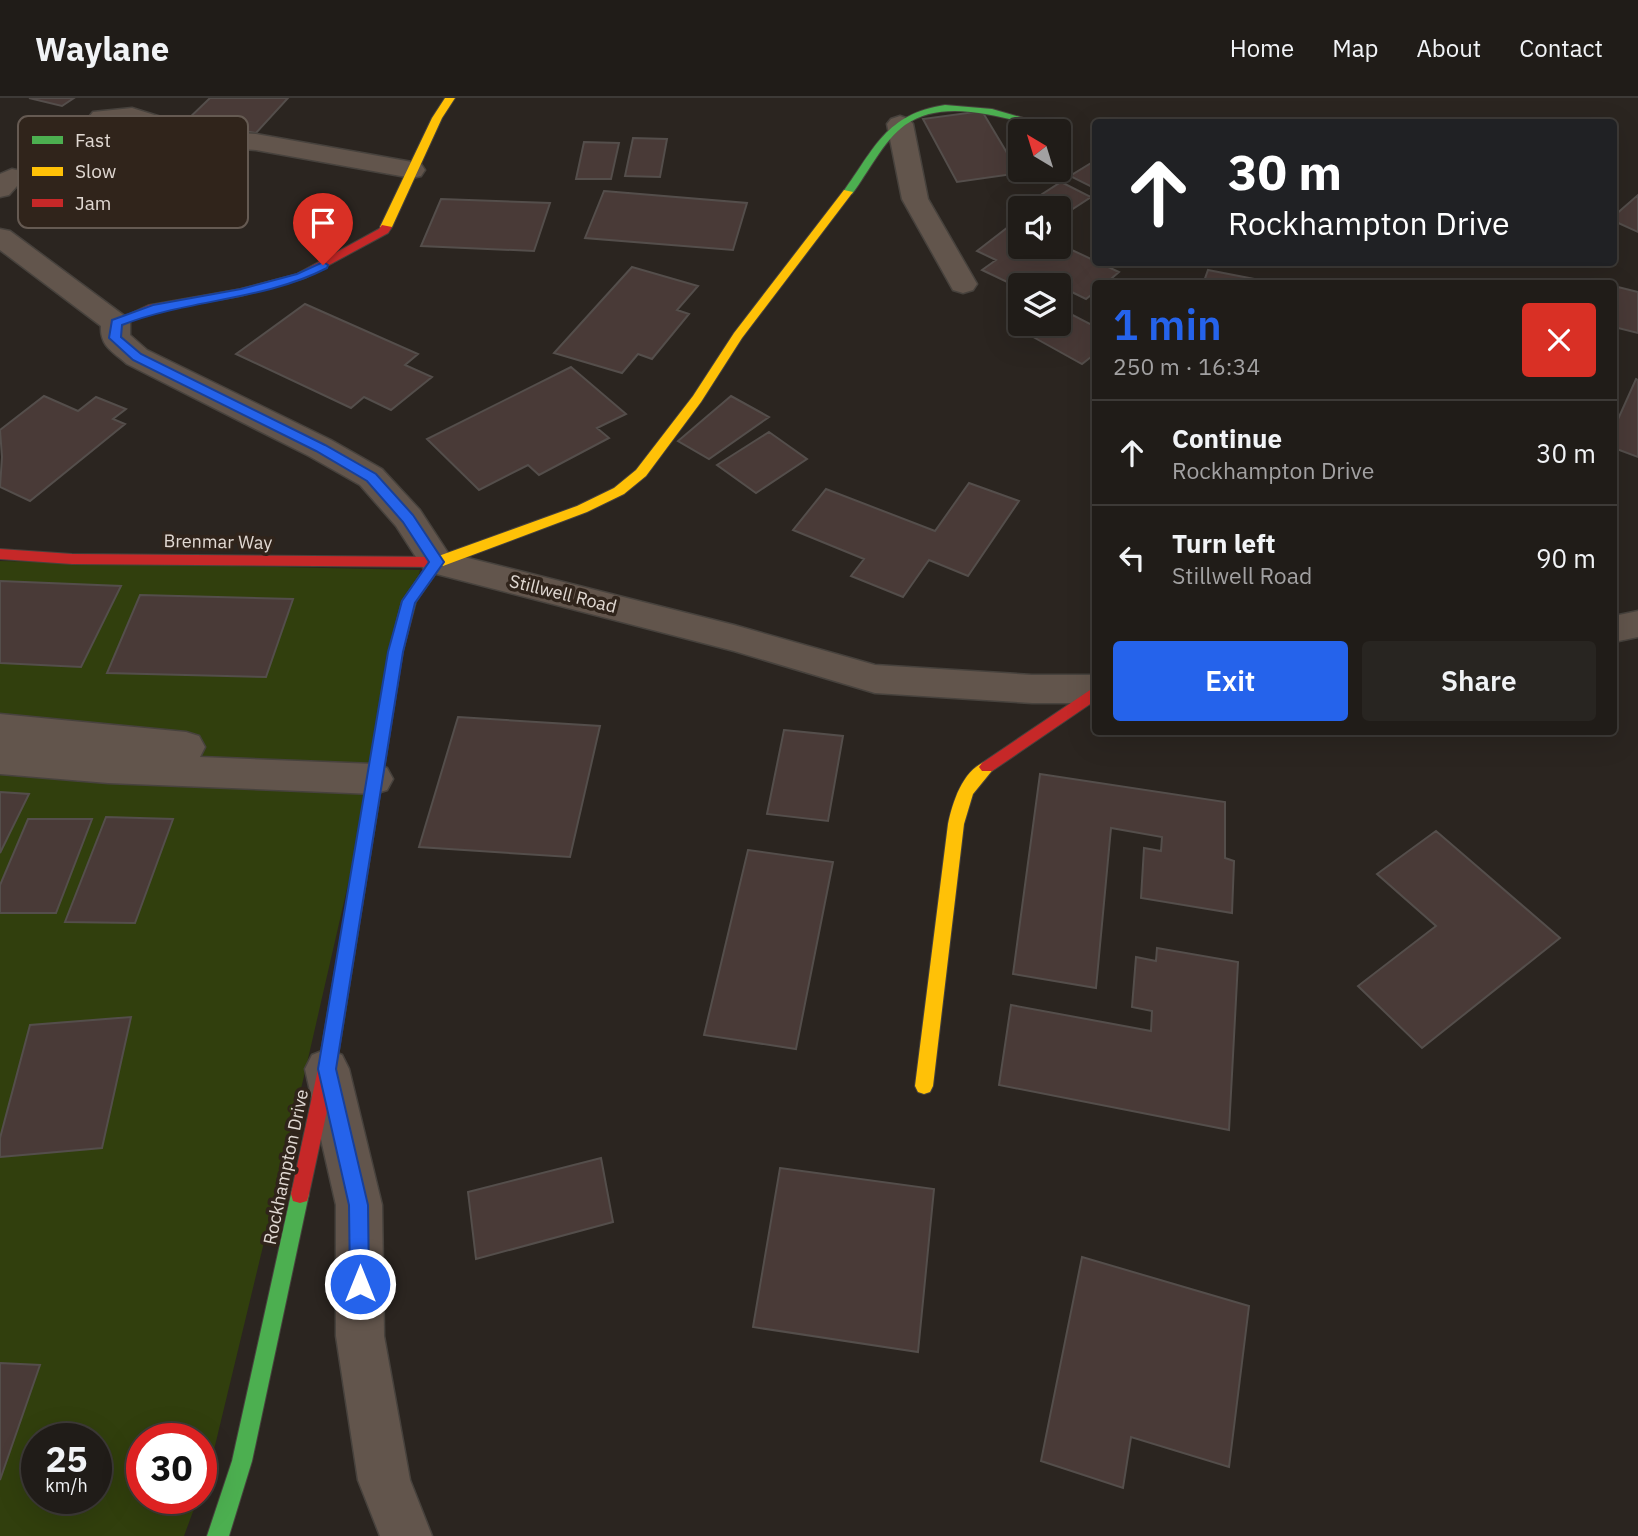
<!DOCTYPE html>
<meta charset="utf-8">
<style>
body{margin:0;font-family:"IBM Plex Sans",sans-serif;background:#282521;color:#f1f3f6;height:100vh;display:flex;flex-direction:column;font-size:26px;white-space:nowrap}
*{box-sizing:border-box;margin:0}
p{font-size:23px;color:#a2a1a2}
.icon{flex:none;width:38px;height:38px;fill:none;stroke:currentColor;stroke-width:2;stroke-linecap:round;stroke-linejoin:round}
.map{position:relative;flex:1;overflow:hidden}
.sheet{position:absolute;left:1092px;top:182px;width:525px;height:455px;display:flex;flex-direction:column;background:#201c18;border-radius:7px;box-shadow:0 7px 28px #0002,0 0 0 2px #3d3a37}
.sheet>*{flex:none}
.banner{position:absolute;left:1092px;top:21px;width:525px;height:147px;border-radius:7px;box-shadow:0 7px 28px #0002,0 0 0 2px #3d3a37;background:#202124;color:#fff;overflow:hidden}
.needle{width:46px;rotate:322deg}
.fabs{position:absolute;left:1008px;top:21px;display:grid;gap:14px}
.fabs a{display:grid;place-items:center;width:63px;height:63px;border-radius:7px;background:#201c18;box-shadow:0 7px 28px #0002,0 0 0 2px #3d3a37;font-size:35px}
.speed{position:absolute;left:21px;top:1325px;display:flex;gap:14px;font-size:35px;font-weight:700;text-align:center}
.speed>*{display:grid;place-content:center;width:91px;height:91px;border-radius:50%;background:#201c18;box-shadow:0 7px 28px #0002,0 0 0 2px #3d3a37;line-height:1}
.speed small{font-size:18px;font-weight:400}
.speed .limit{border:10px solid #d22;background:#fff;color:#111}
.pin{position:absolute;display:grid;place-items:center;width:60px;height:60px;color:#fff;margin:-72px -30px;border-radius:50% 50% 50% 0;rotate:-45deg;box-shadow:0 0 7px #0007}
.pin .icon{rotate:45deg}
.me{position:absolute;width:77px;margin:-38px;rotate:0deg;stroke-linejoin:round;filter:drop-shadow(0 0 5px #0008)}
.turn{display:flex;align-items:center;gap:24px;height:147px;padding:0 21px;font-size:32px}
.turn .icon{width:91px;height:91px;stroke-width:2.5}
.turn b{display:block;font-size:49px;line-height:60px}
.round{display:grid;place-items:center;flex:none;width:74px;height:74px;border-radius:7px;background:#282521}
.headline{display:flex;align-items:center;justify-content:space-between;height:119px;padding:0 21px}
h1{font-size:42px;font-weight:600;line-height:52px;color:#2563eb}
.cta{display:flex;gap:14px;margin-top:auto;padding:14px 21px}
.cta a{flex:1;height:80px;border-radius:7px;background:#2563eb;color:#fff;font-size:28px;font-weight:600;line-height:80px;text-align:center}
.cta a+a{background:#282521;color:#f1f3f6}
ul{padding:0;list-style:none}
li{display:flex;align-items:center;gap:21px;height:105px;padding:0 21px;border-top:2px solid #3d3a37}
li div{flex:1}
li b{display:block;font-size:26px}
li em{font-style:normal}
header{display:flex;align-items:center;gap:42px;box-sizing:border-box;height:98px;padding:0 35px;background:#201c18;border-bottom:2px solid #3d3a37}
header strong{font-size:33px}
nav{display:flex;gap:38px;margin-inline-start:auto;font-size:24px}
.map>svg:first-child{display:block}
.green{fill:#313f0d;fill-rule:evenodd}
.building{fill:#493a37;stroke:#544e4b;stroke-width:2}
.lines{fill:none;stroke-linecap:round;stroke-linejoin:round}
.street-casing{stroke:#47423d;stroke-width:3}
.fast-casing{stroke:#47423d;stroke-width:2}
.slow-casing{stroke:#47423d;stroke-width:2}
.jam-casing{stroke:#47423d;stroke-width:2}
.street{fill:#62554c;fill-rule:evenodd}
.fast{fill:#4caf50;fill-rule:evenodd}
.slow{fill:#ffc107;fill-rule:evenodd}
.jam{fill:#c62828;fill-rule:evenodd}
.route{fill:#2563eb;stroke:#184099;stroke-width:2}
.labels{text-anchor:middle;stroke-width:7;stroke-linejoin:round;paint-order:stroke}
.street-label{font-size:18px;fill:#e1d9d3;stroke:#30241b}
.key{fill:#30241b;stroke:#655a52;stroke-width:2}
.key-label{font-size:19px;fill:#e1d9d3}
</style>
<header>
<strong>Waylane</strong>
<nav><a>Home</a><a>Map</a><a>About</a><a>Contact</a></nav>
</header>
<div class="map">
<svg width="1638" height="1438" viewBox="0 0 1638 1438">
<rect width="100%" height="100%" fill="#2b2520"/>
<path class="green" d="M0 463 420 472 305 974 212 1360 201 1390V1340H142V1400H198L184 1438H0ZM37 1340H96V1400H37Z"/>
<path class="building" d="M29 0H74L62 8Z
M210 0H288L256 35 186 23Z
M982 13 1019 75 957 84 923 21Z
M633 40 667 41 660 79 625 78Z
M584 44 619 45 611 81H576Z
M1096 62V91L1070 78Z
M1061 84 1091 99 1059 120V110L1022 109Z
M604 93 747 105 733 152 585 140Z
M1638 97V134L1614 123V118Z
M441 101 550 105 534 153 421 148Z
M1012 126 1020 130V149H1022L1018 152 1037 162 1059 146 1119 174 1105 186H1096V193L1086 201 1037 177 1020 187V190L982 172 996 162 977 153Z
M632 169 698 188 677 212 689 216 652 261 638 256 622 275 554 255Z
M1208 172 1270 184 1203 186Z
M1614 188 1638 194V235L1614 229Z
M305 206 418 256 405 267 432 279 391 312 364 299 351 310 236 256Z
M1059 210 1096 229V255L1082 266 1017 230 1023 226H1059Z
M571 269 626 316 597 330 609 340 539 377 528 367 479 392 427 341Z
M1636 281 1638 282V359L1614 350V330Z
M44 298 78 313 96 299 126 311 113 321 125 326 30 403 0 389 2 359 0 332Z
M731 298 769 319 709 361 678 343Z
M769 334 807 361 756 395 717 367Z
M969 385 1019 403 968 478 929 462 903 499 851 478 864 461 793 432 826 391 935 433Z
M0 483 121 488 81 569 0 565Z
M140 497 293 501 266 579 107 575Z
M458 619 600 628 570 759 419 749Z
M784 632 843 638 828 723 767 716Z
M1040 676 1225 704V760L1234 763 1232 815 1141 800 1144 750 1161 753 1162 739 1111 730 1096 890 1013 876Z
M0 694 29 696 0 755Z
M106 719 173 721 135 825 65 824Z
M28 721H92L56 815H0V787Z
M1436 733 1560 840 1422 950 1358 888 1436 828 1377 776Z
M748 752 833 764 796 951 704 937Z
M1157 850 1238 864 1229 1032 999 987 1011 907 1151 933 1152 913 1132 909 1136 859 1156 863Z
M131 919 102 1050 0 1059V1040L30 927Z
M601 1060 613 1124 476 1161 468 1094Z
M780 1070 934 1091 918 1254 753 1229Z
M1082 1159 1249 1208 1229 1369 1131 1339 1123 1390 1041 1363Z
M0 1265 40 1267 0 1382Z"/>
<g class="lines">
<defs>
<path id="street" d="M132 10 206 33 256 36 412 64 421 66 425 72 421 78 412 80 256 52 204 48 130 26 93 24 89 19 93 14Z
M900 18 909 21 913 26 928 101 977 186 973 192 963 195 953 192 902 101 887 26 891 21Z
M12 71 21 73 25 79 9 97 0 99V76Z
M0 131 10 133 126 219 130 225V237L147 252 331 342 382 371 420 412 448 455 734 527 875 567 1032 577H1096V605H1032L875 595 734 553 425 473 396 428 360 387 309 358 127 266C112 253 100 248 101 228L0 152Z
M1638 513V539L1614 544V518Z
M0 616 186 634 199 638 205 649 200 659 374 666 387 670 393 681 387 692 374 696 108 685 0 676V646L23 648 0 646Z
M327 951 342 957 349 971 382 1107 384 1238 410 1382 432 1438H380L358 1382 336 1238V1107L305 971 312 957Z"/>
<path id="fast" d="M945 7 992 11 1027 21 1022 24C985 15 939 3 905 27 883 43 868 75 852 96H844L843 94C875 50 886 16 945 7Z
M437 459 444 464 416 504 403 553 364 797 362 802 356 804 350 802 348 797 389 553 402 503 432 460Z
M300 1087 307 1089 309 1096 252 1363 229 1438H207L232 1363 291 1096 293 1089Z"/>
<path id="slow" d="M445 0H455L442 20 392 129 382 131 380 129 432 20Z
M844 92 853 94 742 240 701 304 646 378 624 396 587 414 443 468H433L431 464 433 460 577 408 614 390 636 372 693 298 734 235Z
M987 663 992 665 995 669 973 696 964 726 933 988 930 994 924 996 918 994 915 988 948 726C953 703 963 671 987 663Z"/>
<path id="jam" d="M382 127 392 129 388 135 305 180 241 198 156 213 116 229 110 225 149 207 240 191 297 176 379 131Z
M0 451 72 456 438 459 445 464 438 469 72 466 0 461Z
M1096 588V602L992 673H982L979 669 982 665Z
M356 790 362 792 364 797 336 971 309 1096 307 1103 300 1105 293 1103 291 1096 318 971 348 797 350 792Z"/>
</defs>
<use href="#street" class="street-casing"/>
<use href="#fast" class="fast-casing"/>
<use href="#slow" class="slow-casing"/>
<use href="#jam" class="jam-casing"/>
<use href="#street" class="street"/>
<use href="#fast" class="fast"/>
<use href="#slow" class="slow"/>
<use href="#jam" class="jam"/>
</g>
<path class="route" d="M323 164 328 167 327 170C263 203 188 201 122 227L121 239 141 256 325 347 376 376 413 417 444 464 415 505 403 554 336 971 368 1107 369 1186 367 1193 360 1196 353 1193 350 1186 349 1107 318 971 388 554 402 503 429 464 403 424 367 383 316 353 133 262 109 240 112 222 153 207 241 191 297 176Z"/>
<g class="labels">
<g class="street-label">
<text transform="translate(218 444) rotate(1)" y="6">Brenmar Way</text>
<text transform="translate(563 496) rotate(14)" y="6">Stillwell Road</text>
<text transform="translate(286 1069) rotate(-78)" y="6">Rockhampton Drive</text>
</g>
</g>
<rect x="18" y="18" width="230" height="112" rx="10" class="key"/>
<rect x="32" y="38" width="31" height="8" fill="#4caf50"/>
<rect x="32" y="69" width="31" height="9" fill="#ffc107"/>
<rect x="32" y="101" width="31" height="8" fill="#c62828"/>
<g class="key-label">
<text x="75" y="49">Fast</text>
<text x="75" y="80">Slow</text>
<text x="75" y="112">Jam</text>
</g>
</svg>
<div class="fabs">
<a><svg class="needle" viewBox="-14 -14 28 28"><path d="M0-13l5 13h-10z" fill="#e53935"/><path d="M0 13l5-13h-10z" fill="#a2a1a2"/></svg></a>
<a><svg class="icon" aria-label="sound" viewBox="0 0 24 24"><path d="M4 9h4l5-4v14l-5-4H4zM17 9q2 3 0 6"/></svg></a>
<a><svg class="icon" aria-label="layers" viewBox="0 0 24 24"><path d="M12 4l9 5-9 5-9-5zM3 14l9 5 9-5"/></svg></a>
</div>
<div class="speed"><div>25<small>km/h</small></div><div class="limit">30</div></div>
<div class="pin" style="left:323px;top:167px;background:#d93025"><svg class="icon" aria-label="arrive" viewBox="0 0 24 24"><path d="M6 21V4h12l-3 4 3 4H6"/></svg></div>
<svg class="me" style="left:360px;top:1186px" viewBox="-20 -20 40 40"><circle r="17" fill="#2563eb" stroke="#fff" stroke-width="3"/><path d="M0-11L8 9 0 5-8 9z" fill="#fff"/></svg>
<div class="banner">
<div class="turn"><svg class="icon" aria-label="ahead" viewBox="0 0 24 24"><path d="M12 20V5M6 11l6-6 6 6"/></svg><div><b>30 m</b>Rockhampton Drive</div></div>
</div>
<section class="sheet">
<div class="headline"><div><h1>1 min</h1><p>250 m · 16:34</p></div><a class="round" style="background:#d93025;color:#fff"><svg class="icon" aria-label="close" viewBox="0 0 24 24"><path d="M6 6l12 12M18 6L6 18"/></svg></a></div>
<ul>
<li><svg class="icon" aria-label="ahead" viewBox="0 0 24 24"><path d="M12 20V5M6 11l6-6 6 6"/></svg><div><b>Continue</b><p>Rockhampton Drive</p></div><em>30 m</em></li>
<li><svg class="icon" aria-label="left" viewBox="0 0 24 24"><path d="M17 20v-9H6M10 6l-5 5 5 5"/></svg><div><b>Turn left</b><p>Stillwell Road</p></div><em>90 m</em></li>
</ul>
<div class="cta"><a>Exit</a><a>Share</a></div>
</section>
</div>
